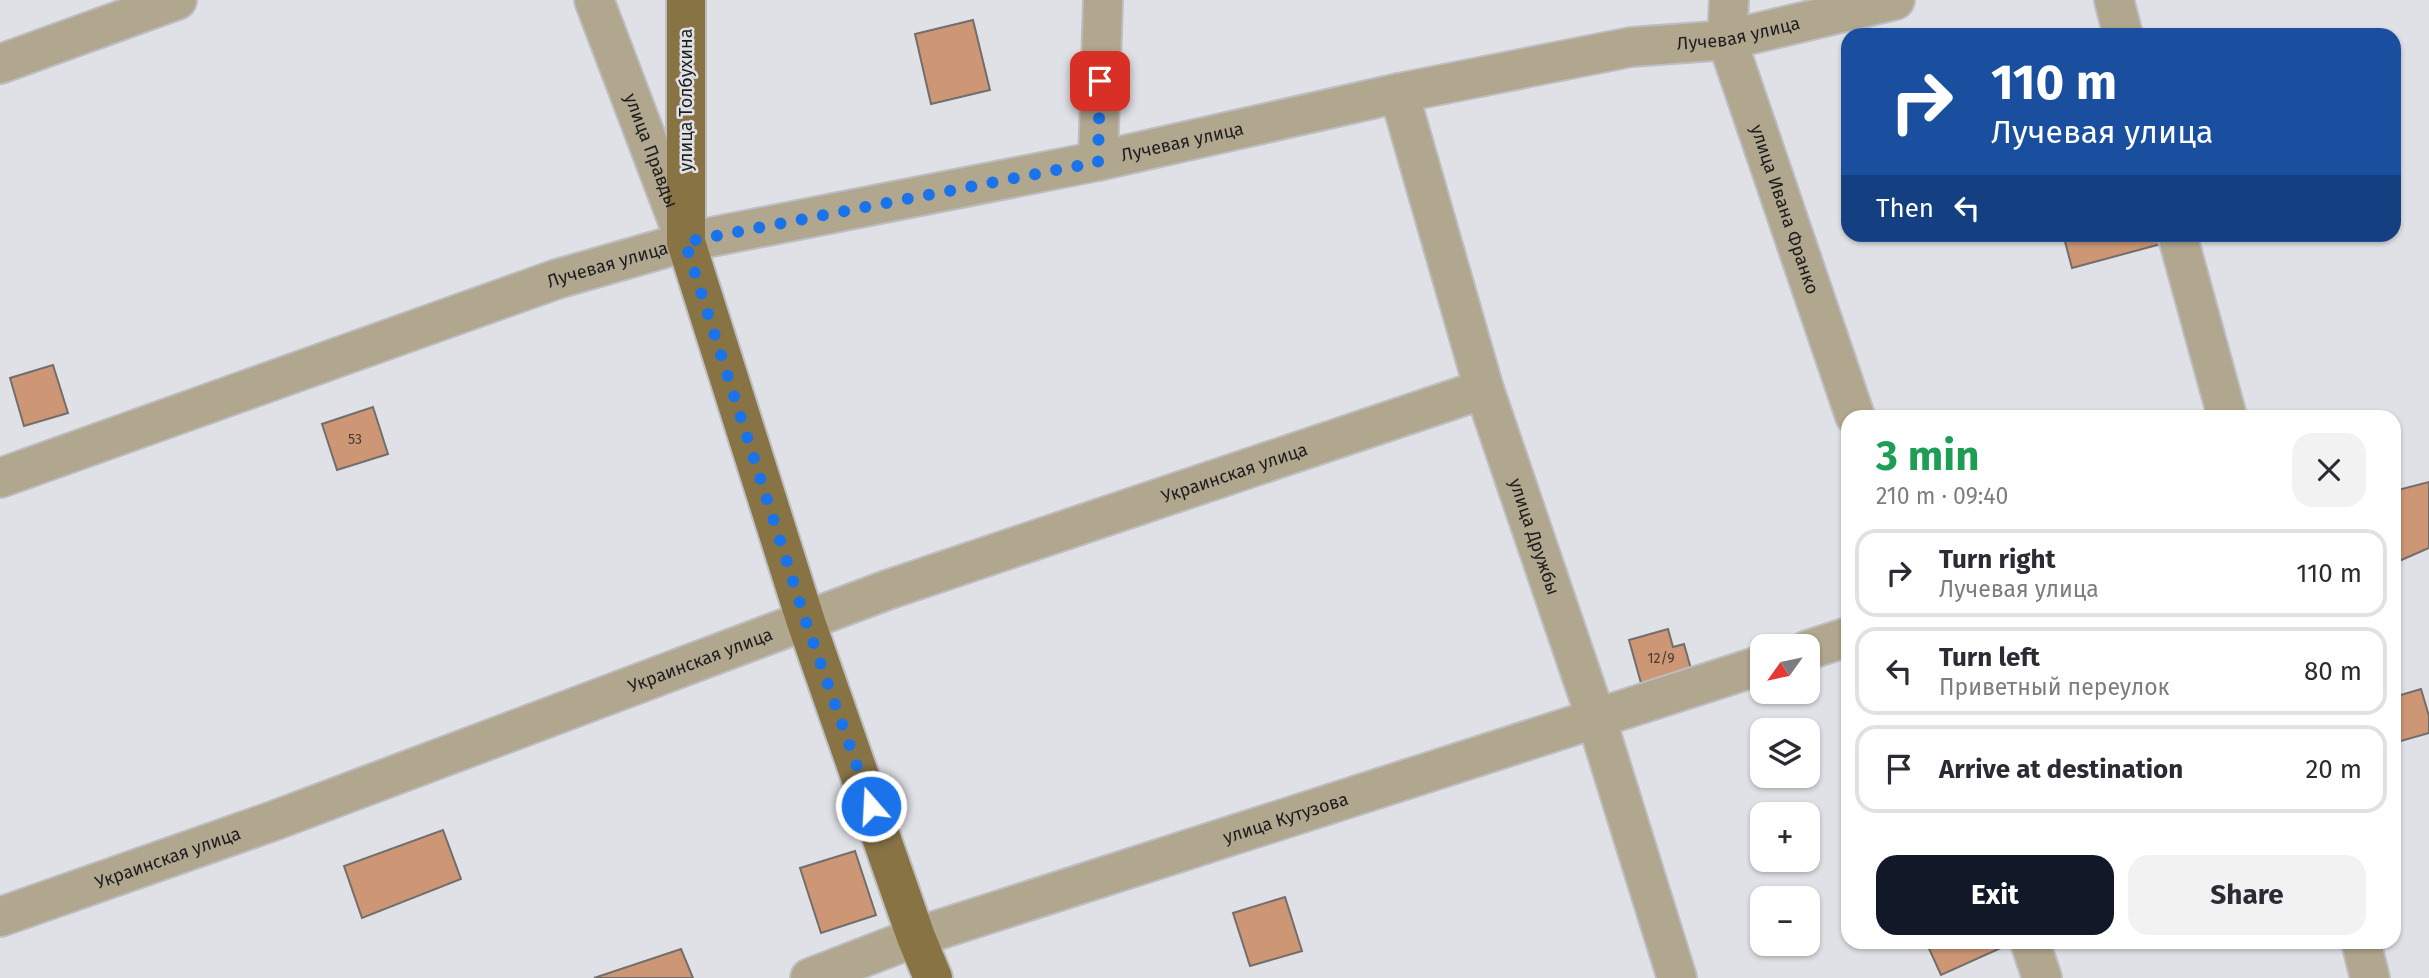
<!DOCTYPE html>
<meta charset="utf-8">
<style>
body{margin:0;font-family:"Fira Sans",sans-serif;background:#f2f2f3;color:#2b2b33;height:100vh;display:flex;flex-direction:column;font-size:26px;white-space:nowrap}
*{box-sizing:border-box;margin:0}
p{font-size:23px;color:#7c7c81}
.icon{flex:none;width:38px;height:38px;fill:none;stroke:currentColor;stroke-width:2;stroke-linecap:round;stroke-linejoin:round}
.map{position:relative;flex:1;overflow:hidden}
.panel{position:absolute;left:1841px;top:410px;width:560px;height:539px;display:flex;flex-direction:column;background:#fff;border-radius:21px;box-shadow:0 2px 5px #0004}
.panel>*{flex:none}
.hud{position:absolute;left:1841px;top:28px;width:560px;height:214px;border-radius:21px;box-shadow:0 2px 5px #0004;background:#1a4fa0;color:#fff;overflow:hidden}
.needle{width:46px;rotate:237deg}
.buttons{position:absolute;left:1750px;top:634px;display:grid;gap:14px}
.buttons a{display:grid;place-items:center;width:70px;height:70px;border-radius:14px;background:#fff;box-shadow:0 2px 5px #0004;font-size:35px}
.pin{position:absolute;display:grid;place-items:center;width:60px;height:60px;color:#fff;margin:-30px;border-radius:14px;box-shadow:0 4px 10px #0006}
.me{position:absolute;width:77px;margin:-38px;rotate:341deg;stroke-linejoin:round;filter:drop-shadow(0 0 5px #0008)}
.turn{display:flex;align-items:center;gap:24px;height:147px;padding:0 35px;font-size:32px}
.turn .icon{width:91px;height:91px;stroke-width:2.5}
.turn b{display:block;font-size:49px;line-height:60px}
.then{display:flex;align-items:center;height:66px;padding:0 35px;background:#0003;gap:14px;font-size:26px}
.round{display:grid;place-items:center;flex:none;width:74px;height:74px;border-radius:21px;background:#f2f2f3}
.headline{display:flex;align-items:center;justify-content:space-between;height:119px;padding:0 35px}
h1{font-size:42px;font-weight:700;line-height:52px;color:#1e9e55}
.primary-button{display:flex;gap:14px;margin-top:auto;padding:14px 35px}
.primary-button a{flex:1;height:80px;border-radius:21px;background:#111827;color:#fff;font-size:28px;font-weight:700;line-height:80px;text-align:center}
.primary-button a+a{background:#f2f2f3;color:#2b2b33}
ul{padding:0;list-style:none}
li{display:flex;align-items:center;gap:21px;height:88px;margin:0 14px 10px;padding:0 21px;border:4px solid #e1e1e2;border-radius:21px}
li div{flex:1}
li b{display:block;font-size:26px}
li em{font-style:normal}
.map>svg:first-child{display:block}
.building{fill:#cd9675;stroke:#726e6c;stroke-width:2}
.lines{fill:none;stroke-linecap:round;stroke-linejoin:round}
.minor-casing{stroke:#bdbec2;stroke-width:42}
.major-casing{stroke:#bdbec2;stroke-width:42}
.minor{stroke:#b1a68e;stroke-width:38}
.major{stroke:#887345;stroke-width:38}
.route{stroke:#1a73e8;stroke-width:12;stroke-dasharray:0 21.6}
.labels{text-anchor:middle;stroke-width:5;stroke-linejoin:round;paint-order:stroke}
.number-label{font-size:14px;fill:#493b34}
.street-label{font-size:18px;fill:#1d1d1f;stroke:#e0e1e6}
</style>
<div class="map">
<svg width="2429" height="978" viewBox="0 0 2429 978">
<rect width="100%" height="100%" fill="#e0e1e6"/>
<path class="building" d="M973 20 990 90 931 104 915 34Z
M2063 234H2159L2161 244 2072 268Z
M53 365 68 413 24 426 10 378Z
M373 407 388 454 337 470 322 424Z
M2429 482V548L2399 561 2394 542V491Z
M1668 629 1673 647 1684 644 1691 669 1641 683 1629 640Z
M2421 689 2429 716V733L2394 743V697Z
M443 830 461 879 362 918 344 866Z
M855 851 876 915 821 933 800 868Z
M1285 897 1302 951 1250 966 1233 913Z
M1926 942H2000L2003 947 1941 975Z
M681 949 693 978H594Z"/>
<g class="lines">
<defs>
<g id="minor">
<path id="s1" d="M594 0 685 240"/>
<path id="s2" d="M1729 0 1727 40 1855 416"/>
<path d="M2114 0 2123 35"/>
<path d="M0 64 177 0"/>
<path id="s3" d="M1399 93 1484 389 1596 718 1677 978"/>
<path d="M1098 161 1103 0"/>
<path d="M2177 234 2227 416"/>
<path id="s4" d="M0 478 557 279 686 242 1098 161 1399 93 1631 47 1727 40 1895 0"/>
<path d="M1808 650 1848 637"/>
<path id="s5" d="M0 917 273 821 887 590 1484 389"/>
<path d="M2030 942 2042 978"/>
<path d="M2361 942 2370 978"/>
<path id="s6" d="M810 978 916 937 1762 665"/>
</g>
<path id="major" d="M686 0V242L806 622 916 937 933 978"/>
</defs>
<use href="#minor" class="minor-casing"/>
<use href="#major" class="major-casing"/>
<use href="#minor" class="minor"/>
<use href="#major" class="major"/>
</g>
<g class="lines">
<path class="route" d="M871 806 806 622 685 242 1098 162 1100 81"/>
</g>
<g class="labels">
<g class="number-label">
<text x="355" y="444">53</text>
<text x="1661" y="663">12/9</text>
</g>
<g class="street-label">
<text dy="6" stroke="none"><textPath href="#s4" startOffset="1799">Лучевая улица</textPath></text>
<text transform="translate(686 100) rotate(-90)" y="6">улица Толбухина</text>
<text dy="6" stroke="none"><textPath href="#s4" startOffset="1232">Лучевая улица</textPath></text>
<text dy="6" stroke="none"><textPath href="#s1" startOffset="161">улица Правды</textPath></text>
<text dy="6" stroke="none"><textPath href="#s2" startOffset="219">улица Ивана Франко</textPath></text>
<text dy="6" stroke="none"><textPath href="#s4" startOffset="644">Лучевая улица</textPath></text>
<text dy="6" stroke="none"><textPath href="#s5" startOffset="1312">Украинская улица</textPath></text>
<text dy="6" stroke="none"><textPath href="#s3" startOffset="464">улица Дружбы</textPath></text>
<text dy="6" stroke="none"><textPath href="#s5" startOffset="746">Украинская улица</textPath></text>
<text dy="6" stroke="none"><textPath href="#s6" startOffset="502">улица Кутузова</textPath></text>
<text dy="6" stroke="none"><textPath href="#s5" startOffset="178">Украинская улица</textPath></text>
</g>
</g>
</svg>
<div class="buttons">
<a><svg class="needle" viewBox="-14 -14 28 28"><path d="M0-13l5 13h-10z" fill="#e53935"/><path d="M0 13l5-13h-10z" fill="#7c7c81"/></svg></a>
<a><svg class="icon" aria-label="layers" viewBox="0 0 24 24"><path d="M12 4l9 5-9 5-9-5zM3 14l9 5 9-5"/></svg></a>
<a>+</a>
<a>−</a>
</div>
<div class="pin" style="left:1100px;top:81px;background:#d93025"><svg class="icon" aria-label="arrive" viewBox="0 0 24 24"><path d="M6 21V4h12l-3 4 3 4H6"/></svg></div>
<svg class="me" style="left:871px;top:806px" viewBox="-20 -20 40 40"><circle r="17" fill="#1a73e8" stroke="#fff" stroke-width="3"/><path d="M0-11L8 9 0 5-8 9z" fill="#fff"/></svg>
<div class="hud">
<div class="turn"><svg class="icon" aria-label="right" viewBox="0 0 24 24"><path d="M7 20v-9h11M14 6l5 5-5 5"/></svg><div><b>110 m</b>Лучевая улица</div></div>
<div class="then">Then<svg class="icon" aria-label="left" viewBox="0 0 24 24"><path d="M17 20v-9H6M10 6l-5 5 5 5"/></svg></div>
</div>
<section class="panel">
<div class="headline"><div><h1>3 min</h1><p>210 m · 09:40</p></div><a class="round"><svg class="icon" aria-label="close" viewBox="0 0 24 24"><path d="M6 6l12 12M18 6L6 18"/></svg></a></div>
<ul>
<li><svg class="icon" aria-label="right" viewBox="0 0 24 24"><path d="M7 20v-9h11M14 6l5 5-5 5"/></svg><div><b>Turn right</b><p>Лучевая улица</p></div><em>110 m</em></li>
<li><svg class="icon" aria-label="left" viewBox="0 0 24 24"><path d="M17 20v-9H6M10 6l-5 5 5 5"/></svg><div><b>Turn left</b><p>Приветный переулок</p></div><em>80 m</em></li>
<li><svg class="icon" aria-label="arrive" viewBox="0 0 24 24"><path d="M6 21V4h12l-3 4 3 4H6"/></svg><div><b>Arrive at destination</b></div><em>20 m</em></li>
</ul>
<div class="primary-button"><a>Exit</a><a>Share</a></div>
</section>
</div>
